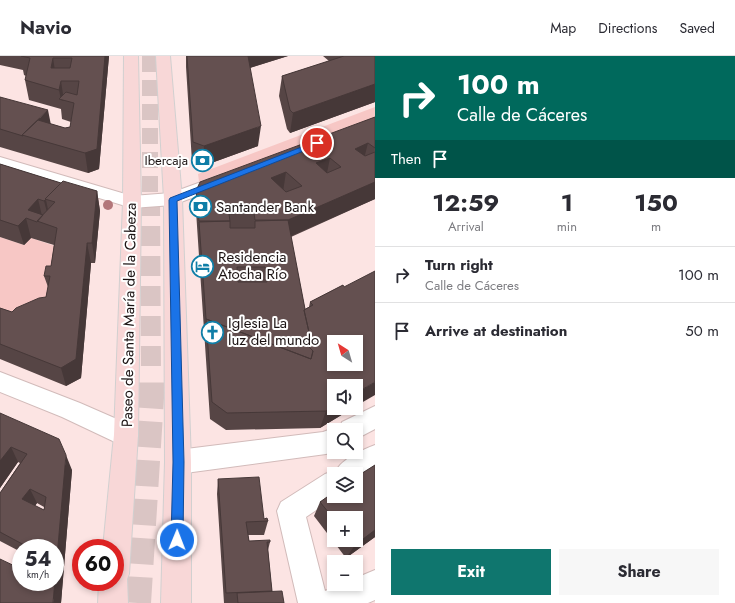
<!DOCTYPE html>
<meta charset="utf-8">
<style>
body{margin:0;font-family:Jost,sans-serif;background:#f7f7f7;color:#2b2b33;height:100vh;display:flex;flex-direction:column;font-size:15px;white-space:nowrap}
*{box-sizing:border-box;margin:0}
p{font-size:13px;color:#7c7c81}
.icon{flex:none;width:22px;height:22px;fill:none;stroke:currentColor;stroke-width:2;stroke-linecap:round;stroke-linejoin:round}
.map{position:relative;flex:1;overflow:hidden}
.panel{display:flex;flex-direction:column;background:#fff;width:360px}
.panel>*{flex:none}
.guide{background:#00695c;color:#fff;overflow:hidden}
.needle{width:26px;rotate:323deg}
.buttons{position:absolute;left:327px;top:279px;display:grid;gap:8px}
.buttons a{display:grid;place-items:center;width:36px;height:36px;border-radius:0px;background:#fff;box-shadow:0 2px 6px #0003;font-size:20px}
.speed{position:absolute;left:12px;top:483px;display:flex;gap:8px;font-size:20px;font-weight:700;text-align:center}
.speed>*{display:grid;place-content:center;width:52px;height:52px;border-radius:50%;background:#fff;box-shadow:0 2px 6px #0003;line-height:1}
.speed small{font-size:10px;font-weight:400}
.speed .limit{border:6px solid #d22;background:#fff;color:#111}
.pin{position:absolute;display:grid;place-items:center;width:34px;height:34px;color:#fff;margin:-17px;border:2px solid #fff;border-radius:50%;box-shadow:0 1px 4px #0007}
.me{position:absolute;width:44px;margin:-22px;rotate:1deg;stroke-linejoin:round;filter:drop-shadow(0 0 3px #0008)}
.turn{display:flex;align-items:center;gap:14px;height:84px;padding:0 16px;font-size:18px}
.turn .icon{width:52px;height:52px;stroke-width:2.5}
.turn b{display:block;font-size:28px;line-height:34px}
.then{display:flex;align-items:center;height:38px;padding:0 16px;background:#0003;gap:8px;font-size:15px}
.eta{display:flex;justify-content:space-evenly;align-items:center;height:68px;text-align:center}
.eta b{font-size:24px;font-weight:700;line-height:28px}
.button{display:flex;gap:8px;margin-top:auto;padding:8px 16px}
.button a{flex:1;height:46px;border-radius:0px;background:#0f766e;color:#fff;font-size:16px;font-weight:700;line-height:46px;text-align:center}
.button a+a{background:#f7f7f7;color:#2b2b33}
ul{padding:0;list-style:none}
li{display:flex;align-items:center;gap:12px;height:56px;padding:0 16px;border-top:1px solid #e1e1e2}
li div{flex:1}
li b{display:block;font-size:15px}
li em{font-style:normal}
header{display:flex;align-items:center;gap:24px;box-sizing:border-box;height:56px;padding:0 20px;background:#fff;border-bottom:1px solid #e1e1e2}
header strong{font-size:19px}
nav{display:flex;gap:22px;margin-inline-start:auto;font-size:14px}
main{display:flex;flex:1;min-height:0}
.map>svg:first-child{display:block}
.green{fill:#f7c7c5}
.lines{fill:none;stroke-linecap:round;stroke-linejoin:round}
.primary-tunnel-far2{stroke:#dac5c4;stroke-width:16;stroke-dasharray:16 8;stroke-linecap:butt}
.primary-tunnel-far1{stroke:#dac5c4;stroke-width:20;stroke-dasharray:20 10;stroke-linecap:butt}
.primary-tunnel{stroke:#dac5c4;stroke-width:26;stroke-dasharray:26 13;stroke-linecap:butt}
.minor-casing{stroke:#d2bbba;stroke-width:2}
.primary-casing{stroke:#d1d0d0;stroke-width:2}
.minor{fill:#fff;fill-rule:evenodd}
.primary{fill:#f8d7d7;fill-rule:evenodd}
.tree{fill:#b3767a}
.wall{fill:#564545;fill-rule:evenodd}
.shaded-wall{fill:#463838}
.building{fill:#645050;stroke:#463838;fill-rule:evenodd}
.route{fill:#1a73e8;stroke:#114b97}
.labels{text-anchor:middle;stroke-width:4;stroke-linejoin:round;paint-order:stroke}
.far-poi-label{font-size:13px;fill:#1b1313;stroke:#fff;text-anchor:end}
.poi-label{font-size:15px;fill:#1b1313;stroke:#fff;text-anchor:start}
.street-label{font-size:15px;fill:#1b1313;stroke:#fff}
</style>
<header>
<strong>Navio</strong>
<nav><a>Map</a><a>Directions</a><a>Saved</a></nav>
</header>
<main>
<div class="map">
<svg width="375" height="547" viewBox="0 0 375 547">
<rect width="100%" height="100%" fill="#fce4e3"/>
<path class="green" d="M375 51V72L201 140 198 118Z
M0 181 24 189 31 182 61 192 44 261 0 269Z"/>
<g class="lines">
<path class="primary-tunnel-far2" d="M150 0V141"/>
<path class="primary-tunnel-far1" d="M150 140 151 319"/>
<path class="primary-tunnel" d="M138 547 151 342V318"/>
<defs>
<path id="minor" d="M0 101 132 140 171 137 223 118 229 120 232 124 229 128 173 149 132 152 0 112Z
M0 316 80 347 135 371 138 379 135 387 126 390 117 387 62 361 0 336Z
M375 350V373L356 383V374H334V395L326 398 178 418 169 414 165 406 169 398 178 394 323 376 334 372 339 374 342 366Z
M375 389V415L356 427V418H334V440H337L306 461 325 535 343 528H356V522L375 514V544L368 547H298L277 455 281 446 325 418 334 415H336C342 403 362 394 375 389Z"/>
<path id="primary" d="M124 0H138L141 146 138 379 129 518 127 523 128 547H98L99 526H115V492H103L114 379 123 146Z
M156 0H170L182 143 191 406V547H161L165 406 164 143Z"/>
</defs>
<use href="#minor" class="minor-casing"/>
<use href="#primary" class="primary-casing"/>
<use href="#minor" class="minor"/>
<use href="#primary" class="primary"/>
</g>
<circle class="tree" cx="108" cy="149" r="5"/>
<path class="wall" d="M0 0H109L99 113 88 117 0 91V41L51 68 65 72 70 71 71 66 62 63 61 53 29 44 25 24 26 20 24 19 23 14 0 9Z
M186 0H288L250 12 258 90 203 110 192 106 186 11Z
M323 0H375V46L290 77 287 73 279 40 282 20 329 5Z
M375 61V143L291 181 305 253 309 251 310 246 343 229 334 352H353L320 372 226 374 210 363 198 185 196 155V135Z
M0 108 61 127 97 135 100 155 95 207H91V208L81 322 66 330 0 303V252L12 256 46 241 48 231 44 220 51 210 54 189 31 182 24 189 0 181Z
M0 357 72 414 61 547 21 526 55 492H21V496L0 485V437L20 407 18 406 0 432ZM37 447 44 451V454L35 450Z
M375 409V481L346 502 314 460 320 446ZM334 462 356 484H334Z
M218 423 264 463 268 465 264 479H248L249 485 270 486 268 494 272 536 284 547H224L217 438Z"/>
<path class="shaded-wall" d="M105 0H109L99 113 88 117 85 97Z
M247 0H288L246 13Z
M53 2 56 21 51 12Z
M61 25 64 45 61 44 59 34Z
M375 28V46L290 77 293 57Z
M48 54 52 74 23 79Z
M261 70 258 90 203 110 204 90Z
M368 87 363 107 355 93Z
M330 102 326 122 316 107Z
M286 116 283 136 271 122Z
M375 126V143L284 183 288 164Z
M97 135 100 155 95 207 92 187Z
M38 143 42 160 28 154Z
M46 144 50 163 49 164 44 145Z
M26 162 31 182 24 189 18 170Z
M87 187 91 207 81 322 66 330 61 312Z
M375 326V339L356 350V337Z
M334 350V352H353L320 372 326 355Z
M11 391 18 406 0 432V405Z
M66 399 72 414 61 547H53Z
M30 433 37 447 30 457 22 443Z
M375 474V481L346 502 355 489Z"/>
<path class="building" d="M21 0H105L97 93 85 97 22 79 38 64 65 72 70 71 74 47 59 43 66 36 77 39 79 25H61L59 34 25 24 30 2ZM53 2H72L70 12H51Z
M187 0H248L261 70 204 90 193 86Z
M344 0H375V28L293 57 290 54 282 20Z
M0 41 48 54 22 79H23V80L0 73Z
M375 61V92L368 87 355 93 365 100 375 96V126L288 164H255L254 157 229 158 230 165H199L196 135 200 126ZM330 102 341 111 327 117 316 107ZM286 116 302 130 286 136 271 122Z
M0 108 61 127 45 143H46L44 145 38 143 28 154 43 159 37 166 26 162 18 170 0 164Z
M63 125 97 135 92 187H87V189L76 303 61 312 0 288V252L12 256 16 252 39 242 46 241 50 220H44L46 210H51L57 172 37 165 55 146 45 143Z
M288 164 305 253 304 254 311 285 306 288 313 295 311 303 206 263 199 166 230 165V172H255V165ZM237 211H265L267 226H238Z
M375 215V326L356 337V330H334V350L326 355 227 357 212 346 206 263 311 303 313 295 306 288 311 285 304 254 313 249 310 246 343 229 344 231ZM334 286H356V308H334Z
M0 357 59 383 66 399 53 547H0V503L21 513V526H55V492H25L26 490 0 476V437L27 398 11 391 0 405ZM30 433 46 441 44 454 22 443Z
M375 409V474L355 489 351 484H356V462H334V463L320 446 334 436V440H356V421Z
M259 421 264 463 267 462 268 465 246 466 249 485 270 484V486H267L272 535 226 537 218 423Z
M282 535 284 547H238L237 537Z"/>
<path class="route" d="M317 85 320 87 319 89 177 145 184 406 183 484 181 488 177 490 173 488 171 484 173 406 169 144 170 142Z"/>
<defs>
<symbol id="bank-ring" viewBox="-11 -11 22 22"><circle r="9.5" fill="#fff" stroke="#0f7ea7" stroke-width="1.5"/><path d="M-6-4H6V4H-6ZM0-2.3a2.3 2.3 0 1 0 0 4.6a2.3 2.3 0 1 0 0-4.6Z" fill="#0f7ea7"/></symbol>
<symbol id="hotel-ring" viewBox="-11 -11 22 22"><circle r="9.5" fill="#fff" stroke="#0f7ea7" stroke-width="1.5"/><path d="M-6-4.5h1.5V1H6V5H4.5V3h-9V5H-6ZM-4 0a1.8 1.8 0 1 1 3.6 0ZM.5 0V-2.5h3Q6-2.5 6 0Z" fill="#0f7ea7"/></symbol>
<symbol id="church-ring" viewBox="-11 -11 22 22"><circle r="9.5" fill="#fff" stroke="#0f7ea7" stroke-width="1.5"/><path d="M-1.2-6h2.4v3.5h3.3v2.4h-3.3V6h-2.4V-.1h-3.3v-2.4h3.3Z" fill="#0f7ea7"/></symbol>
</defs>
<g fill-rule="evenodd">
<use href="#bank-ring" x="190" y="92" width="25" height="25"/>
<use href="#bank-ring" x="188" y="138" width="25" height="25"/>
<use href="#hotel-ring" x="190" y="198" width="25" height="25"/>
<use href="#church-ring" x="200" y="264" width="25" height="25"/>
</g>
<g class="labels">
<g class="far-poi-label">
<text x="188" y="109">Ibercaja</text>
</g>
<g class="poi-label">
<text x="216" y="156">Santander Bank</text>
<text x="218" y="206">Residencia<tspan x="218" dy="17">Atocha Río</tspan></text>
<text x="228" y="272">Iglesia La<tspan x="228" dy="17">luz del mundo</tspan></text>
</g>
<g class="street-label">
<text transform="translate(129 259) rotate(-89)" y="5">Paseo de Santa María de la Cabeza</text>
</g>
</g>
</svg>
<div class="buttons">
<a><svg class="needle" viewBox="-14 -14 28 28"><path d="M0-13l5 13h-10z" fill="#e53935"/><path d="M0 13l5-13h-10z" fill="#7c7c81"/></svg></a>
<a><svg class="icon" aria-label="sound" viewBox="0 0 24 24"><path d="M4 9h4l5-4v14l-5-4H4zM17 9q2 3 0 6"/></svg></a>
<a><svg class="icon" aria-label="search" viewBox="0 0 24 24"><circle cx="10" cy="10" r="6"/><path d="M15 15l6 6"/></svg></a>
<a><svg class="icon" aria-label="layers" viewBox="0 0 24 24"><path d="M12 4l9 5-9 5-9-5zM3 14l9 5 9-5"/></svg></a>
<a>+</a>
<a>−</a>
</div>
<div class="speed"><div>54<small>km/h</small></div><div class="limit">60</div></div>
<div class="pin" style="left:317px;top:87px;background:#d93025"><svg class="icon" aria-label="arrive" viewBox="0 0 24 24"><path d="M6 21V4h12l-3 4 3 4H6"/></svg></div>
<svg class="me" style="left:177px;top:484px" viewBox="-20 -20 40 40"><circle r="17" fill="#1a73e8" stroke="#fff" stroke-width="3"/><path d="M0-11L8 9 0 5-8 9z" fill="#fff"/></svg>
</div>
<section class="panel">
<div class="guide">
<div class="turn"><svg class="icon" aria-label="right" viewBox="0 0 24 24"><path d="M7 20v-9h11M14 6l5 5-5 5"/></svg><div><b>100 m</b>Calle de Cáceres</div></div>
<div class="then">Then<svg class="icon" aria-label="arrive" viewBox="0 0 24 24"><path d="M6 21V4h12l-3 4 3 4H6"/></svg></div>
</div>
<div class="eta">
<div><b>12:59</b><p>Arrival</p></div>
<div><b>1</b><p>min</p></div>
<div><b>150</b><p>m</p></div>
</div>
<ul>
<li><svg class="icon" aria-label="right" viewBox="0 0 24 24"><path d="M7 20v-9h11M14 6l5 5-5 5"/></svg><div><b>Turn right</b><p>Calle de Cáceres</p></div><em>100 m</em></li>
<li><svg class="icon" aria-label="arrive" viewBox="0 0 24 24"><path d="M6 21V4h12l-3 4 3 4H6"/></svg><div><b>Arrive at destination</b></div><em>50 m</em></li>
</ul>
<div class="button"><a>Exit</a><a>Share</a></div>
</section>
</main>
